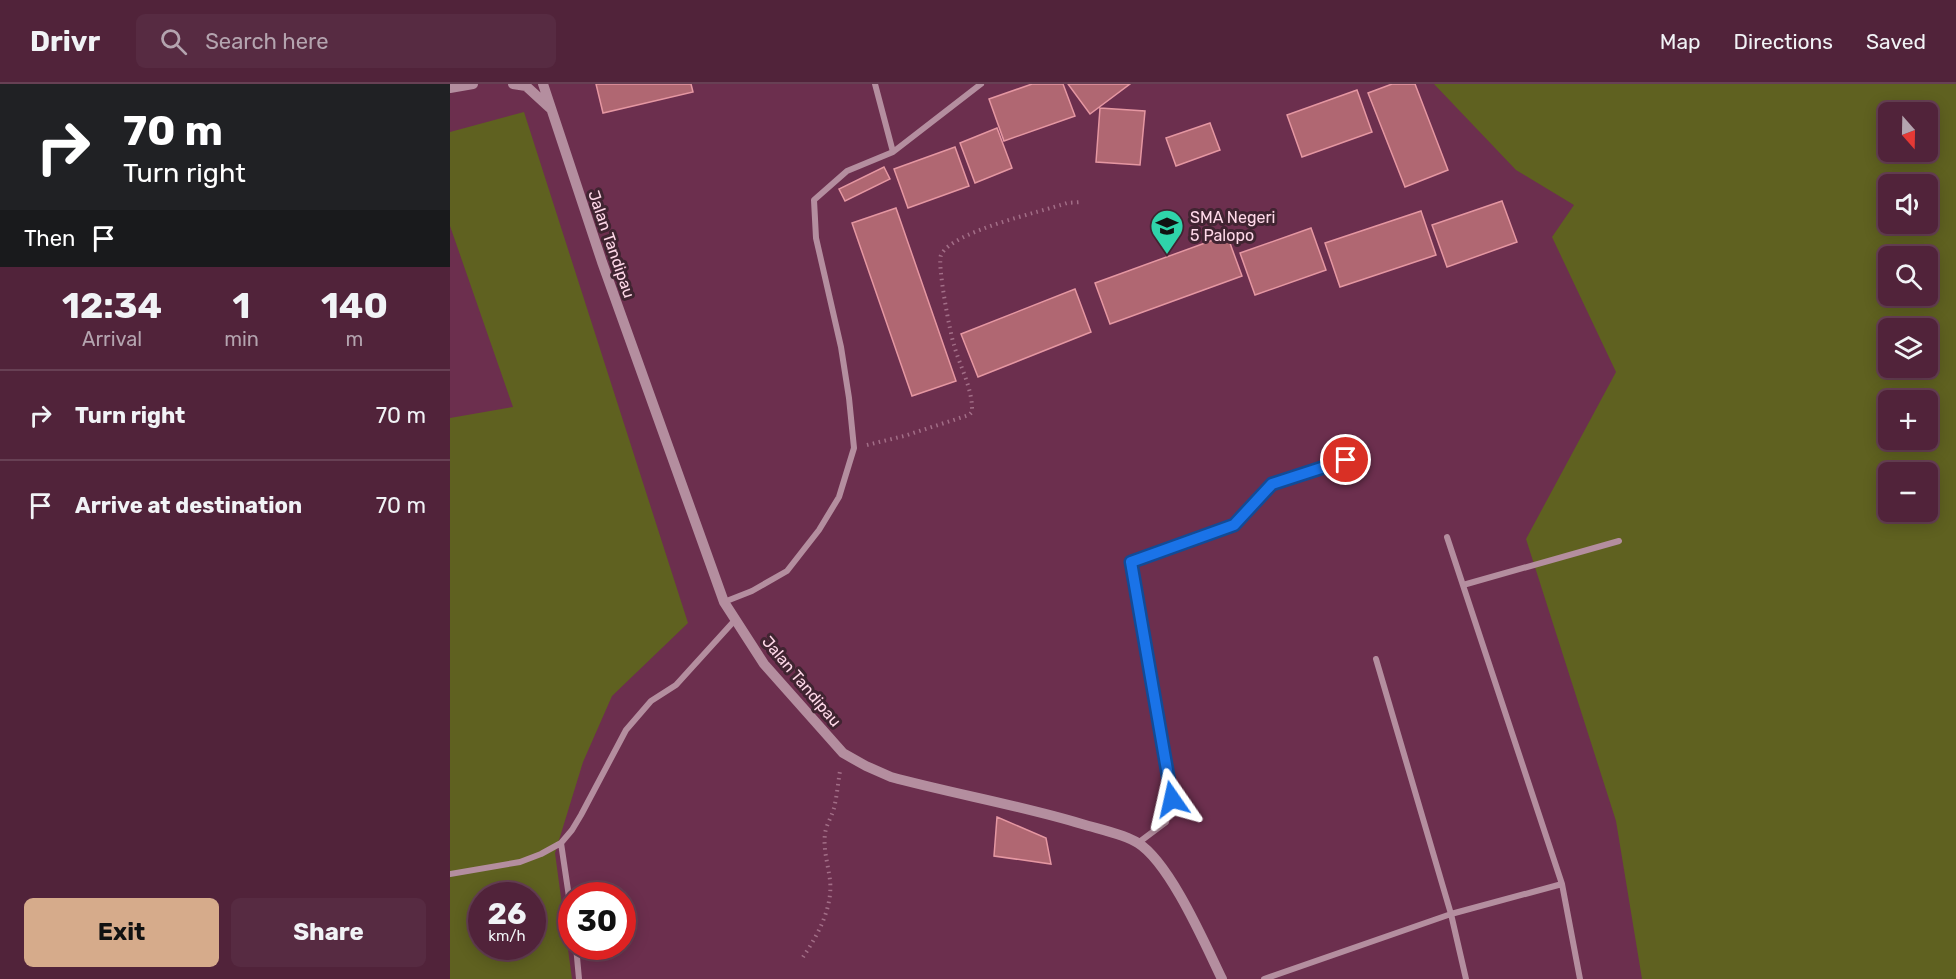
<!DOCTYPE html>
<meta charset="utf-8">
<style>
body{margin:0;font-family:Rubik,sans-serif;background:#572b42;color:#f1f3f6;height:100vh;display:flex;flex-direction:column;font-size:22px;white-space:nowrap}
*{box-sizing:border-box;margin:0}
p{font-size:20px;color:#b4a4af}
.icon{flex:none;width:33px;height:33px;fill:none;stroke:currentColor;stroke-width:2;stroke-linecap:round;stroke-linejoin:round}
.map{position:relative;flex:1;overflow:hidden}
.details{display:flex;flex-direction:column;background:#51233a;width:450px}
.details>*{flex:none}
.top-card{background:#202124;color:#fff;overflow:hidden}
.needle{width:39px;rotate:160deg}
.tools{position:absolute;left:1428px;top:18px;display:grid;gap:12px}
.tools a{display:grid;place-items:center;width:60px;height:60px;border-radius:9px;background:#51233a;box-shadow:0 3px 15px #0003,0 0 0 2px #674054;font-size:30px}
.speed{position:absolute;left:18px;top:798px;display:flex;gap:12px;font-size:30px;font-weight:700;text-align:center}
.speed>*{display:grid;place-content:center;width:78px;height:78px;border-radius:50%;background:#51233a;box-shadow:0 3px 15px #0003,0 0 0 2px #674054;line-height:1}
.speed small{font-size:15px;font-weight:400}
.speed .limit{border:9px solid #d22;background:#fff;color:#111}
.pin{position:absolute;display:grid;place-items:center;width:51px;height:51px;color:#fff;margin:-26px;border:3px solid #fff;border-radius:50%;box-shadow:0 2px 6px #0007}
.me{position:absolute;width:66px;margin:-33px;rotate:349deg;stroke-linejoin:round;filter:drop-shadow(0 0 4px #0008)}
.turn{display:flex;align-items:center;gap:21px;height:126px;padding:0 24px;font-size:27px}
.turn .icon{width:78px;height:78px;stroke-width:2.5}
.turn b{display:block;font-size:42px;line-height:51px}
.then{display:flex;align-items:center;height:57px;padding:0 24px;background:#0003;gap:12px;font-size:22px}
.eta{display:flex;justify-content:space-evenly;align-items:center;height:102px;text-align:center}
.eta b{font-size:36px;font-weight:700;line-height:42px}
.primary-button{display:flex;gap:12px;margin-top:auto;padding:12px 24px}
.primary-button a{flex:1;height:69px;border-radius:9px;background:#d6ab8b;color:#111;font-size:24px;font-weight:700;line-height:69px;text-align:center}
.primary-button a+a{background:#572b42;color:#f1f3f6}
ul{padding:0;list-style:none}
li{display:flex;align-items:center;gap:18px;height:90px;padding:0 24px;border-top:2px solid #674054}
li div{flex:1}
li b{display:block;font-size:22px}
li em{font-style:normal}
header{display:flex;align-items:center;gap:36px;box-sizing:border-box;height:84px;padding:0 30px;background:#51233a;border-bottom:2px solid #674054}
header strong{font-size:28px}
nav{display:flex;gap:33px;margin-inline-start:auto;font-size:21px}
.search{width:420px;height:54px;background:#572b42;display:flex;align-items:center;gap:15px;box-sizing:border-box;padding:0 21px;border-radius:9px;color:#b4a4af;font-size:22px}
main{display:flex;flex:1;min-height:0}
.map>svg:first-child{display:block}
.green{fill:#5f6120;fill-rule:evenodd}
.building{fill:#b06772;stroke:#e597a2;stroke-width:1.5}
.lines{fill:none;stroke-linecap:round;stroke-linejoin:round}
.path{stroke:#a26e87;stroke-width:4;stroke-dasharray:1.5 4.5;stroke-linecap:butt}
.minor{stroke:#b48e9f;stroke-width:6}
.tertiary{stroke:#b48e9f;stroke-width:10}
.route-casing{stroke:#114b97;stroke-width:15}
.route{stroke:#1a73e8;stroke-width:10}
.labels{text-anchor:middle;stroke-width:6;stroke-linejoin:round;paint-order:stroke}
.poi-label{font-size:16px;fill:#ffd9e9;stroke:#402431;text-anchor:start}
.street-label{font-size:16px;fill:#ffd9e9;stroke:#402431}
</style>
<header>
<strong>Drivr</strong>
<div class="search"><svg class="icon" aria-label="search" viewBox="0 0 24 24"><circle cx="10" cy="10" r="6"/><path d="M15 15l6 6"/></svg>Search here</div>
<nav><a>Map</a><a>Directions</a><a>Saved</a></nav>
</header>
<main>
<section class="details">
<div class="top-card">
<div class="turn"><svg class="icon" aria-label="right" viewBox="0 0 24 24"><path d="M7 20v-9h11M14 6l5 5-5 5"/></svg><div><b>70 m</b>Turn right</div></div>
<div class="then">Then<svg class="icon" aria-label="arrive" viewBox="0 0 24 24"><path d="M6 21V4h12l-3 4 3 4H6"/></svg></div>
</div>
<div class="eta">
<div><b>12:34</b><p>Arrival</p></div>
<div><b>1</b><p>min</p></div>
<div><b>140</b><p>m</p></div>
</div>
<ul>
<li><svg class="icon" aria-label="right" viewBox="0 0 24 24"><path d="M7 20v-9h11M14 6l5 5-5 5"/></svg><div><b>Turn right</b></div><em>70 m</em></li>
<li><svg class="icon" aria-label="arrive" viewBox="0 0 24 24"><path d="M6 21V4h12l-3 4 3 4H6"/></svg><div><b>Arrive at destination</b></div><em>70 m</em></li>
</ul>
<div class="primary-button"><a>Exit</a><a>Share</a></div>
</section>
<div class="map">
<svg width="1506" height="895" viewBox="0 0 1506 895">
<rect width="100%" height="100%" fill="#6c2f4e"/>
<path class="green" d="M984 0H1506V895H1192L1166 737 1076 455 1166 288 1102 153 1124 121 1066 86ZM1438 28H1478V68H1438ZM1438 100H1478V140H1438ZM1438 172H1478V212H1438ZM1438 244H1478V284H1438ZM1438 316H1478V356H1438ZM1438 388H1478V428H1438Z
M74 28 238 539 162 612 133 678 105 769 122 895H0V334L63 323 0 142V48ZM32 812H82V862H32Z"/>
<path class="building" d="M146 0H241L243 8 153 29Z
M582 0H613L625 32 554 57 539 15Z
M618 0H680L640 30Z
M942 0H965L998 86 955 103 918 9Z
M907 6 922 48 852 73 837 31Z
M650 24 695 27 690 81 646 78Z
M760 39 770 66 726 82 716 54Z
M547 44 562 84 525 99 510 59Z
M505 63 519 102 458 124 444 85Z
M434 83 440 95 395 117 389 105Z
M1052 117 1067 158 997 183 982 141Z
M446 124 506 297 462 312 402 139Z
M971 127 986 171 890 203 875 159Z
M861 144 876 186 805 211 790 169Z
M777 151 792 192 660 240 645 199Z
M625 205 641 248 528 293 511 250Z
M547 733 596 754 601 780 544 772Z"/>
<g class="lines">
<path class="path" d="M417 361 454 352 519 331 522 328C523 305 510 283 504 261 500 249 487 180 491 171 502 147 591 128 617 119L631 118
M353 873C368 851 383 823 380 796 378 780 373 765 375 750 376 741 382 732 384 724 387 712 388 699 390 687"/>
<path class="minor" d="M425 0 443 68
M997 453 1112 800
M1013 501 1169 457
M274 518 302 507 337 487 369 446 389 413 404 364 399 314 391 263 366 154 364 116 397 87 443 68 531 0
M926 575 1001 830 1016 895
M111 759 122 833
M688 759 716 738 722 715 681 478 785 441 822 400 896 376
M0 790 70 778 91 770 111 759 122 746 131 731 176 646 201 617 226 601 285 536
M126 862 129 895
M814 895 1001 830 1112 800 1130 895"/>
<path class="tertiary" d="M63 0 76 2 100 24
M93 0 152 178 274 518 314 580 393 669 416 682 441 693C504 710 569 721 632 740 648 745 674 750 688 759 720 779 755 860 772 895
M0 4 23 0"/>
</g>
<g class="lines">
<defs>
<path id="route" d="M722 715 681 478 784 441 822 400 896 376"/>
</defs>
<use href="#route" class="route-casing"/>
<use href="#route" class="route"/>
</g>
<defs>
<symbol id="school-pin" viewBox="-11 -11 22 30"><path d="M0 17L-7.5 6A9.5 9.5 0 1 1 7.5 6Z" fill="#2fd4aa" stroke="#402431"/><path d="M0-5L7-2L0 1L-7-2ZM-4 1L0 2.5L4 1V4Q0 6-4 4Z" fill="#111"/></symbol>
</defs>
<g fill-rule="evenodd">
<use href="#school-pin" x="698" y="123" width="38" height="52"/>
</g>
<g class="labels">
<g class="poi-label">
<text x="740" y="139">SMA Negeri<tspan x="740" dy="18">5 Palopo</tspan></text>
</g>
<g class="street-label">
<text transform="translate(162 160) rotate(71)" y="6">Jalan Tandipau</text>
<text transform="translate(352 597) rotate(50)" y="6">Jalan Tandipau</text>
</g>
</g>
</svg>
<div class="tools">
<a><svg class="needle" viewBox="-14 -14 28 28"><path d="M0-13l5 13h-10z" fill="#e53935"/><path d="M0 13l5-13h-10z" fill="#b4a4af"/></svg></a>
<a><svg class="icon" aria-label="sound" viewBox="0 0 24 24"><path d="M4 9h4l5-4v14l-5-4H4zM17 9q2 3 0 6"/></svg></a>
<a><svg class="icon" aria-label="search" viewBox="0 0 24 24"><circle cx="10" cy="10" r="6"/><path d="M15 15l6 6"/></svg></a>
<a><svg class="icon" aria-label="layers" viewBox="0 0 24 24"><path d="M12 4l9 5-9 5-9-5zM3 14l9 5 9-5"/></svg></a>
<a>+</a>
<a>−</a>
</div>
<div class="speed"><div>26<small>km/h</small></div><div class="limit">30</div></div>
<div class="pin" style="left:896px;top:376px;background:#d93025"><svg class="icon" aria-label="arrive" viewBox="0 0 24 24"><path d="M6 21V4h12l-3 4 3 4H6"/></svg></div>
<svg class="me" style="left:722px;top:715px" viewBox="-20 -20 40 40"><path d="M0-17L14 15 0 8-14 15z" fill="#1a73e8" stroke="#fff" stroke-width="4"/></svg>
</div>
</main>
